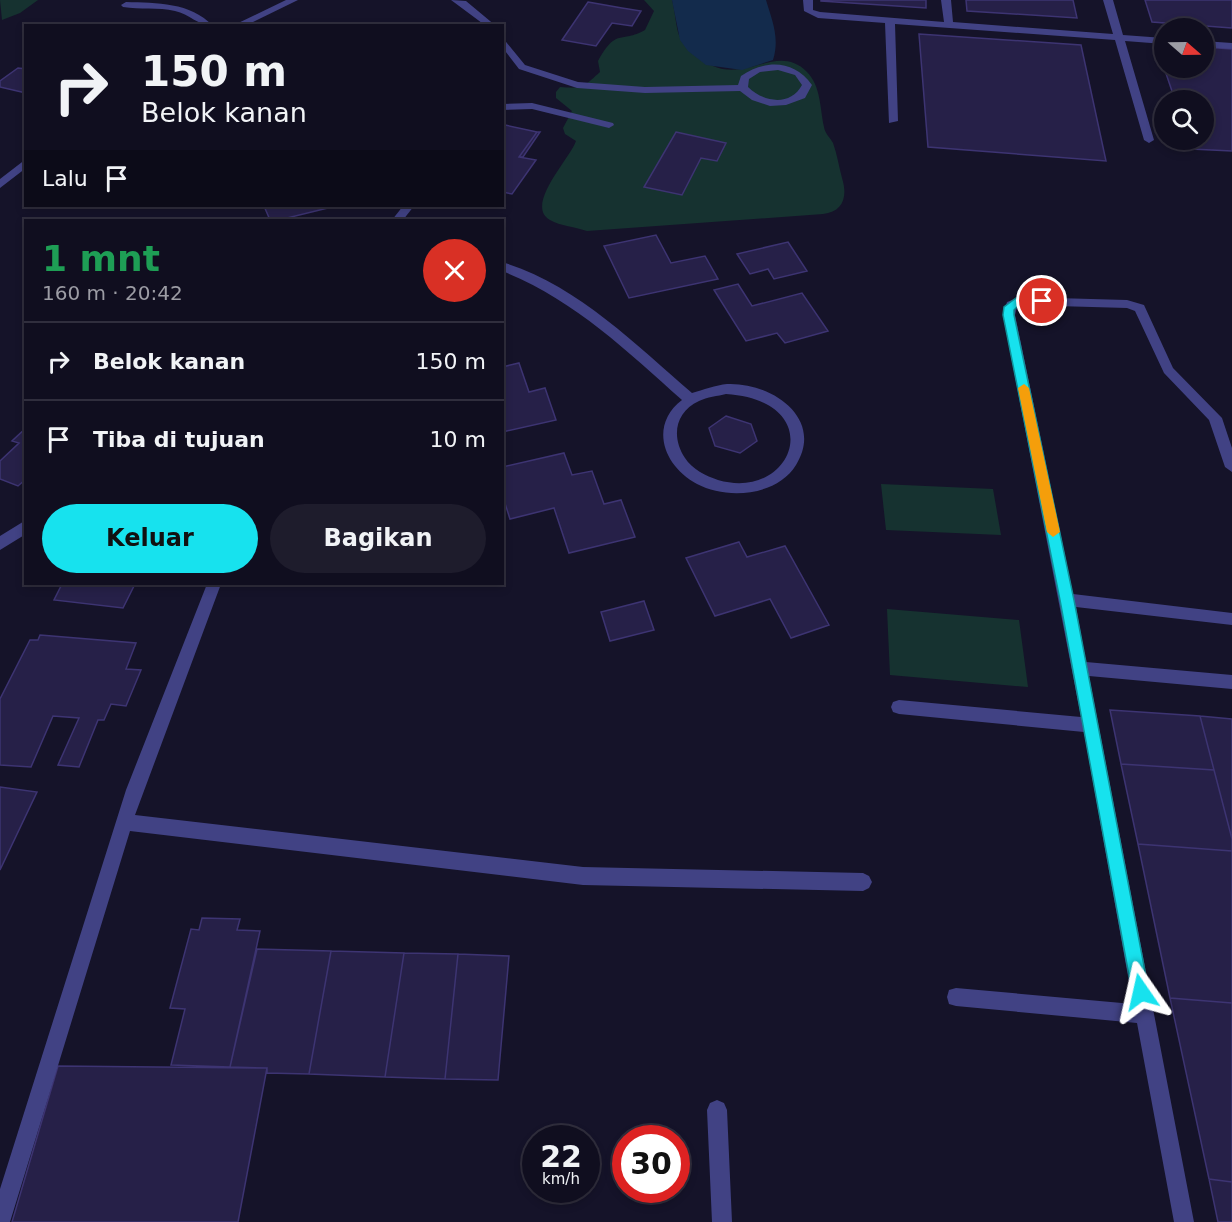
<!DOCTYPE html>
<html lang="id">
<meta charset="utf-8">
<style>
body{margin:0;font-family:"DejaVu Sans",sans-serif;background:#1e1c2c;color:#f1f3f6;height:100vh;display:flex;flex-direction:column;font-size:22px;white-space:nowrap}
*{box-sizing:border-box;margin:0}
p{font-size:20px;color:#9c9ca4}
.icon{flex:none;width:33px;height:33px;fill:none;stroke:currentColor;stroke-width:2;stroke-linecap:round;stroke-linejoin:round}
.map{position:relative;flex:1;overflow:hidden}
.panel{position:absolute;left:24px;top:219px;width:480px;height:366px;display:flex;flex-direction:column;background:#100e1f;border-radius:0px;box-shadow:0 3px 9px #0003,0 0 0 2px #302e3d}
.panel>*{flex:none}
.banner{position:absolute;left:24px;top:24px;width:480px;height:183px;border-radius:0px;box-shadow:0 3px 9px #0003,0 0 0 2px #302e3d;background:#100e1f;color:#f1f3f6;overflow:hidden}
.needle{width:39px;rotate:110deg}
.fabs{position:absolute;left:1154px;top:18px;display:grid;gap:12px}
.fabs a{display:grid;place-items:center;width:60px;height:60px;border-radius:50%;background:#100e1f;box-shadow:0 3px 9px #0003,0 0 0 2px #302e3d;font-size:30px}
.speed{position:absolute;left:522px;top:1125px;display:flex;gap:12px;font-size:30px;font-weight:700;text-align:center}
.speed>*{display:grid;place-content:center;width:78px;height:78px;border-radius:50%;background:#100e1f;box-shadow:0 3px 9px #0003,0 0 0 2px #302e3d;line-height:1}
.speed small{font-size:15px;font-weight:400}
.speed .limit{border:9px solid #d22;background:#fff;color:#111}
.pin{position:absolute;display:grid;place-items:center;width:51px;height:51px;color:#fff;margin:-26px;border:3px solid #fff;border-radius:50%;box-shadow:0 2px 6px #0007}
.me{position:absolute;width:66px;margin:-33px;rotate:349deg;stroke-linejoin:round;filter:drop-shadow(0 0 4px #0008)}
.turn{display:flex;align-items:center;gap:21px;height:126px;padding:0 18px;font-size:27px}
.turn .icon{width:78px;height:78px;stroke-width:2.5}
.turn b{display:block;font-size:42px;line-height:51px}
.then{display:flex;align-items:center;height:57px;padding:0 18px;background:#0003;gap:12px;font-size:22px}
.round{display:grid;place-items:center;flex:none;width:63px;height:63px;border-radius:32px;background:#1e1c2c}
.overview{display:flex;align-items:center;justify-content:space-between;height:102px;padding:0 18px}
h1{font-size:36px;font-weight:700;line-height:45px;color:#1e9e55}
.button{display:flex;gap:12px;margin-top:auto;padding:12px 18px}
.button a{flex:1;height:69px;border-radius:36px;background:#17e2ee;color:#111;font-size:24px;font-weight:700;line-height:69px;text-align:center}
.button a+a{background:#1e1c2c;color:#f1f3f6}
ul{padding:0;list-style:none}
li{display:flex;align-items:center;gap:18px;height:78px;padding:0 18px;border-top:2px solid #302e3d}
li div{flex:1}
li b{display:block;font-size:22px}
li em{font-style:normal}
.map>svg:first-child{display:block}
.green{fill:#163230}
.water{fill:#132b4c}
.building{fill:#262048;stroke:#3d3472;stroke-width:1.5}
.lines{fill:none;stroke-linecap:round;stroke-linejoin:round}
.service{fill:#414284;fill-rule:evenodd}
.minor{fill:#414284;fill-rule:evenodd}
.route{fill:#17e2ee;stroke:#0f939b;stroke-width:1.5}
.slow{fill:#f59e0b}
</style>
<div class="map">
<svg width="1232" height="1222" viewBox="0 0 1232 1222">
<rect width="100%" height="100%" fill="#151329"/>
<path class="green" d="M0 0H38L20 13 2 20Z
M644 0H672C675 10 676 28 679 35 681 41 690 48 694 52 737 97 773 38 807 72 821 86 820 109 824 127 825 134 830 137 833 143 837 154 839 167 842 178 848 197 843 212 823 214L587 231C576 227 560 226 550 220 524 205 570 159 576 141L565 134 563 128 572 111 556 98V92L560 87C584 89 583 87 600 72L598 61C617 27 620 44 645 30L654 11Z
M881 484 993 489 1001 535 886 530Z
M887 609 1019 620 1028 687 890 675Z"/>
<path class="water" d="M672 0H766C772 20 780 38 773 60L742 70 706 65 688 51 680 40Z"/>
<path class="building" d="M821 0H926V8L821 1Z
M966 0H1073L1077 18 967 11Z
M1145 0H1232V28L1152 22Z
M588 2 622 8 641 11 632 26 612 23 596 46 562 40Z
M919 34 1081 45 1106 161 928 147Z
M1156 44H1164V68H1203V47L1232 49V151L1191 149 1188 140H1203V100H1175Z
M18 68 26 69V93L0 87V81Z
M505 125 537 132 519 157 536 160 512 194 502 192V129Z
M537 132H540L523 157H519Z
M676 132 726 143 717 161 701 158 682 195 644 187Z
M264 206H336L279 220H270Z
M656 235 671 263 705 256 718 279 629 298 604 246Z
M788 242 807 271 774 279 768 269 750 274 737 254Z
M738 284 752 306 802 293 828 331 785 343 777 333 746 341 714 290Z
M519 363 529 392 545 388 556 420 502 432V367Z
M726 416 751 424 757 441 740 453 715 446 709 428Z
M26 428V479L18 486 0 479V461L19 443 12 441Z
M564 453 572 475 592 471 604 504 621 500 635 537 569 553 554 508 510 519 502 494V467Z
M739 542 747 557 785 546 829 625 791 638 770 599 715 616 686 558Z
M62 584H135L123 608 54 600Z
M644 601 654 630 610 641 601 612Z
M40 635 136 643 126 669 141 670 126 706 111 704 104 720H98L79 767 58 765 79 718 53 716 31 767 0 765V699L30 640H38Z
M1110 710 1200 716 1214 770 1121 764Z
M1200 716 1232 719V839L1214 770Z
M1121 764 1214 770 1232 839V851L1138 844Z
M0 787 37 792 0 870Z
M1138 844 1232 851V1003L1170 998Z
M202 918 240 919 237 930 260 931 230 1067 171 1065 185 1009 170 1008 191 929 199 930Z
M257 949 331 951 309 1074 267 1073V1068L230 1067Z
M331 951 404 953 385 1077 309 1074Z
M404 953 458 954 445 1079 385 1077Z
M458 954 509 956 498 1080 445 1079Z
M1170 998 1232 1003V1182L1209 1179Z
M58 1066 267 1068 238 1222H12Z
M1209 1179 1232 1182V1222H1218Z"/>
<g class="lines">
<path class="service" d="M286 0H298L245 26H232Z
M451 0 466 1 496 26H486Z
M803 0H813V10L820 12 944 22 941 0H951L953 22 1113 34 1103 0H1113L1123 35 1164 38V44L1125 41 1154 140 1149 143 1144 140 1115 40 895 24 898 121 889 123 885 23 818 18 804 11Z
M126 2C157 3 190 2 213 26 199 26 189 14 175 11 158 7 140 10 123 7L121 5Z
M502 37 525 65 578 82 645 87 738 85 741 76C766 59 794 60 812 85L805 98 786 105 770 106 752 100 740 91 645 93 577 88 519 69 502 47ZM778 70 795 75 802 85C791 106 764 103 748 87L749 79 760 72Z
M1203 41 1232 43V49L1203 47Z
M532 103 613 123 614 125 609 128 532 109 502 110V104Z
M26 159V168L0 188V179Z
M403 206H414L403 220H392Z
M502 262C576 284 635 344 692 393 703 390 716 385 727 384 771 382 825 418 796 465 777 496 727 500 697 484 663 466 649 425 682 400 626 350 573 299 502 271ZM726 394C830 401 794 502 718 480 706 476 692 469 685 458 671 437 675 412 699 401 707 397 718 396 726 394Z
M26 520V534L0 550V536Z"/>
<path class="minor" d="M1020 297 1127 300 1144 305 1173 368 1222 418 1232 448V472L1225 467 1209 420 1164 373 1135 311 1127 308 1021 305 1017 307 1015 315 1073 594 1232 613V625L1076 607 1086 662 1232 675V689L1089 676 1194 1222H1174L1137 1023 956 1006 949 1004 947 997 949 990 956 988 1133 1004 1084 732 899 714 893 712 891 707 893 702 899 700 1081 717 1003 315 1007 302Z
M207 584H221L135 815 583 867 863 873 869 876 872 882 869 888 863 891 583 885 130 831 10 1222H0V1189L126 790Z
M717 1100 724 1103 727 1110 732 1222H712L707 1110 710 1103Z"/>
</g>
<path class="route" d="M1016 298H1042L1047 301 1042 305H1019L1014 310V315L1074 600 1149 992 1147 998 1141 1001 1135 998 1132 992 1060 600 1003 315 1004 307Z"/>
<path class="slow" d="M1024 384 1029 388 1060 532 1053 537 1047 532 1018 388Z"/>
</svg>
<div class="fabs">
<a><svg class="needle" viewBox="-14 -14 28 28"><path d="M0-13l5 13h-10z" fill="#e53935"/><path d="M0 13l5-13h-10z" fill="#9c9ca4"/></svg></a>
<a><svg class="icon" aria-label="search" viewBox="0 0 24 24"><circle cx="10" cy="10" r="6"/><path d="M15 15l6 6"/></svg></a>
</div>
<div class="speed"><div>22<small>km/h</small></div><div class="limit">30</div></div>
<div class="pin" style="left:1042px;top:301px;background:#d93025"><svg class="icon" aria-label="arrive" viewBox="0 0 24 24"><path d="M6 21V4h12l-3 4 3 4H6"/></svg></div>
<svg class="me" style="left:1141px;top:992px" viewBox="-20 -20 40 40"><path d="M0-17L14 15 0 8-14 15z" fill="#17e2ee" stroke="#fff" stroke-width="4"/></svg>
<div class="banner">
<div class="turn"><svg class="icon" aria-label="right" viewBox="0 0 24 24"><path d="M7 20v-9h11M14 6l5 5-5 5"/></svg><div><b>150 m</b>Belok kanan</div></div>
<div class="then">Lalu<svg class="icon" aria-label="arrive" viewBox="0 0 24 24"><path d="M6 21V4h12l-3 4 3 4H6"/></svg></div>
</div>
<section class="panel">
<div class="overview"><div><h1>1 mnt</h1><p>160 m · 20:42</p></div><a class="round" style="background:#d93025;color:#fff"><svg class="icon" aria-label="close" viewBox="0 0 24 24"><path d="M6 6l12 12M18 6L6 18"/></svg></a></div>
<ul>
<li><svg class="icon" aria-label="right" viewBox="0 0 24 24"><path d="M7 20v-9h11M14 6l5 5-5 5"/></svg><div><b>Belok kanan</b></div><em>150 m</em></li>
<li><svg class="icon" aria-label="arrive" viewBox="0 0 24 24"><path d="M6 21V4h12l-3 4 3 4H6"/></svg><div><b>Tiba di tujuan</b></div><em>10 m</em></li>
</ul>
<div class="button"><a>Keluar</a><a>Bagikan</a></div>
</section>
</div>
